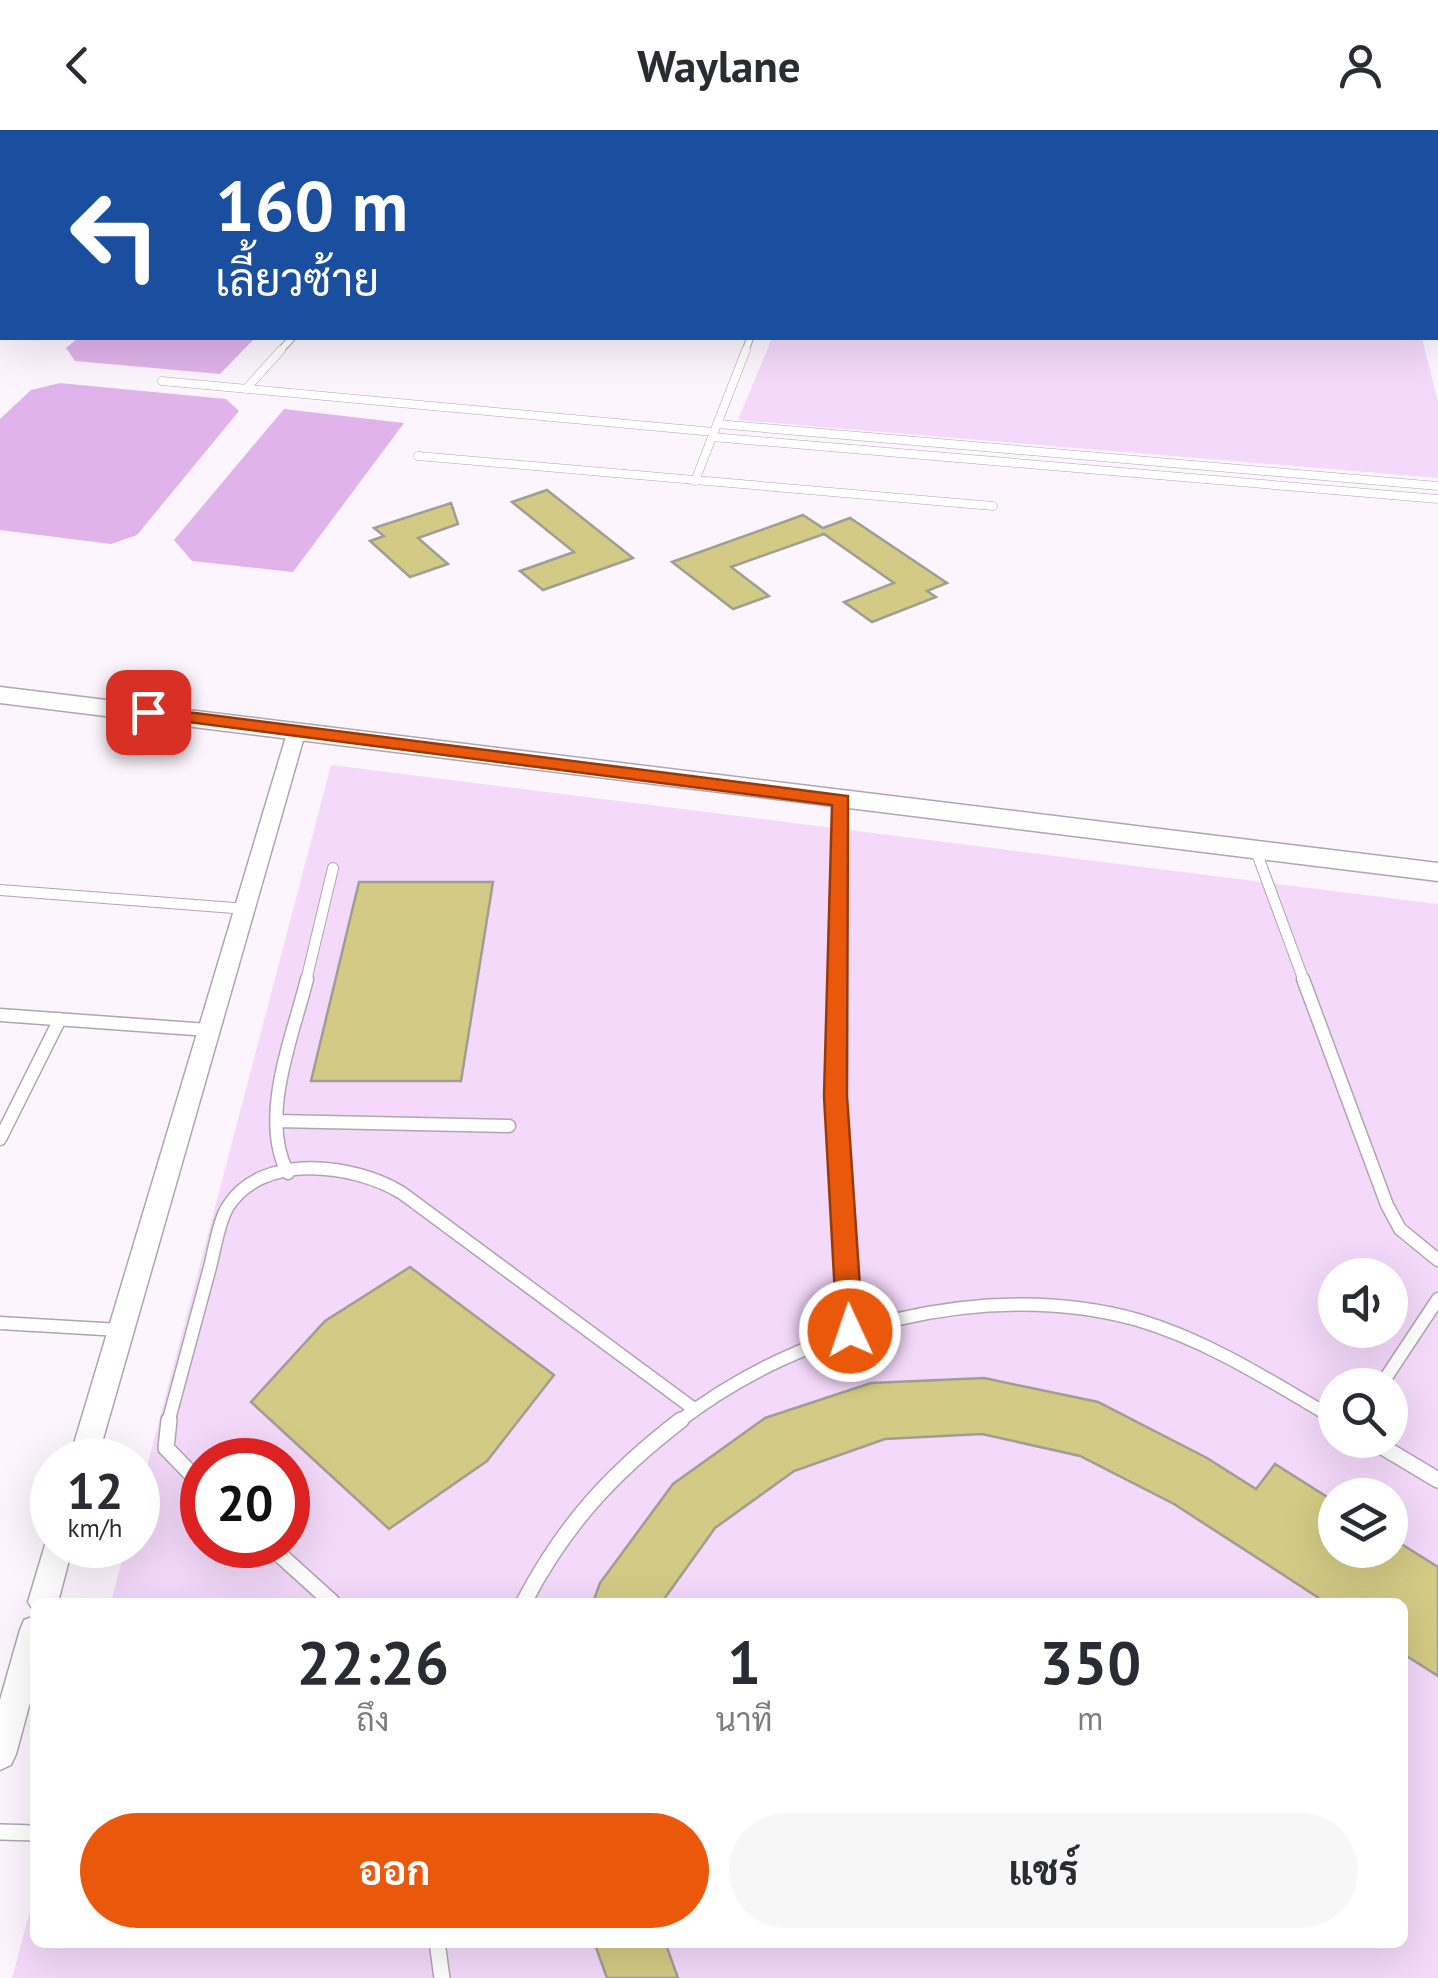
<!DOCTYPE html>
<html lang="th">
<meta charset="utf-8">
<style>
body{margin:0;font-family:"PT Sans",Sarabun,sans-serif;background:#f7f7f7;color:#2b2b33;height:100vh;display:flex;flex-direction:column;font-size:38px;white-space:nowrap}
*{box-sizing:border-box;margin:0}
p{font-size:32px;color:#7c7c81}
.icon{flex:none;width:55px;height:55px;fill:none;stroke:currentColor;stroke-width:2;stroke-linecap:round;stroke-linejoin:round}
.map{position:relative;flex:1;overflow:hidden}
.side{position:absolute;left:30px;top:1468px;width:1378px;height:350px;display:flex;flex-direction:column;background:#fff;border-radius:15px;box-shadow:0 10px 40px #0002}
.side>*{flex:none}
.top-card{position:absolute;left:0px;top:0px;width:1440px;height:210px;box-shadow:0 10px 40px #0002;background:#1a4fa0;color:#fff;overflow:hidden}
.tools{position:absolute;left:1318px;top:1128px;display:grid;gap:20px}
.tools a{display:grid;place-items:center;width:90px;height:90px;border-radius:50%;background:#fff;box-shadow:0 10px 40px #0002;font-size:50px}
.speed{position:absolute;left:30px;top:1308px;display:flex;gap:20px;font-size:50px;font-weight:700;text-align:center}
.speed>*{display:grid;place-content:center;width:130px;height:130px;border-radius:50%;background:#fff;box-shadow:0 10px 40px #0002;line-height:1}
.speed small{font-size:25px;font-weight:400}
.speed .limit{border:15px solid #d22;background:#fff;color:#111}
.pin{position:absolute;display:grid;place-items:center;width:85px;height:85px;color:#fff;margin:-42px;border-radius:20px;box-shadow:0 5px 15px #0006}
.me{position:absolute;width:110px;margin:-55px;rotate:357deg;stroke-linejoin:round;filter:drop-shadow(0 0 8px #0008)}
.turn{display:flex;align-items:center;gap:35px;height:210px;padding:0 50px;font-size:45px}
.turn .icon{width:130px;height:130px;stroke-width:2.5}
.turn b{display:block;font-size:70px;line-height:85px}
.eta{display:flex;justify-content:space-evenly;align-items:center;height:170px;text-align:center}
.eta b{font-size:60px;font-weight:700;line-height:70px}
.button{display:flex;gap:20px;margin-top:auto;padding:20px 50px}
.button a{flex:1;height:115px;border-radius:60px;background:#ea580c;color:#fff;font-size:40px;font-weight:700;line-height:115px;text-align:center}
.button a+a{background:#f7f7f7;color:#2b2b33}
header{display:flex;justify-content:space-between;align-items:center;height:130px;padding:0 50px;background:#fff;font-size:45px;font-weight:700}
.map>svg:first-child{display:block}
.green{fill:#f4d9fa;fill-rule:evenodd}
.water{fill:#e0b3ea}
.building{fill:#d3ca85;stroke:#9f9e93;stroke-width:2.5}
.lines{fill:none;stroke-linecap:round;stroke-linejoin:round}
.lane-far4-casing{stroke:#aea6af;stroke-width:8}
.lane-far3-casing{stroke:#aea6af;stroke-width:9}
.lane-far2-casing{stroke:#aea6af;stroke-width:12}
.lane-far1-casing{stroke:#aea6af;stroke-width:15}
.lane-casing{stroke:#aea6af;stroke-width:18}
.street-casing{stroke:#aea6af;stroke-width:3}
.secondary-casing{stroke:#aea6af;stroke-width:3}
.lane-far4{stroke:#fff;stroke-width:6}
.lane-far3{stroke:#fff;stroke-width:8}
.lane-far2{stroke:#fff;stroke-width:10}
.lane-far1{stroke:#fff;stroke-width:12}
.lane{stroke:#fff;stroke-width:15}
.street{fill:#fff;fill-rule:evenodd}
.secondary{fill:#fff;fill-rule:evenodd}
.route{fill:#ea580c;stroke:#983908;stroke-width:2.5}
</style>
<header><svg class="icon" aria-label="back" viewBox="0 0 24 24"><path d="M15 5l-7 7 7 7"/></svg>Waylane<svg class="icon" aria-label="person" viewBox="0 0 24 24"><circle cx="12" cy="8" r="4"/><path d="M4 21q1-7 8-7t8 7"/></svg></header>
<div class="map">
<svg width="1438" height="1848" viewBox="0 0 1438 1848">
<rect width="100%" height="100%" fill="#fdf5fe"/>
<path class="green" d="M772 208H1422L1438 272V348L738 290Z
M331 635 1438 774V1848H12L35 1762V1812H1402V1472H111L126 1415H138V1371ZM1335 1145H1390V1200H1335ZM1335 1255H1390V1310H1335ZM202 1330H288V1415H202ZM1335 1365H1390V1420H1335Z"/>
<path class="water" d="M78 208H255L220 244 75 231 66 218Z
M60 253 226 269 239 281 137 405 111 414 0 400V289L31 260Z
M284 279 404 293 293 442 192 431 174 410Z"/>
<path class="building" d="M547 360 633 428 543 460 520 441 574 422 512 372Z
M451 373 458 394 418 408 448 434 410 447 370 411 384 406 374 398Z
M803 385 823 398 850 388 947 453 927 461 936 467 872 492 844 472 894 453 824 404 731 437 769 466 733 479 672 432Z
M359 752H493L461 951H311Z
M410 1137 554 1245 487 1331 389 1399 251 1272 325 1191Z
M984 1248 1098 1272 1207 1328 1256 1359 1275 1334 1335 1372V1420H1390V1407L1438 1437V1546L1402 1523V1472H1325L1174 1374 1080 1326 982 1304 885 1309 794 1341 715 1398 662 1472H593L600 1453 673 1354 765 1288 871 1253Z
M594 1812H665L678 1848H607Z"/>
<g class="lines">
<defs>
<path id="lane-far4" d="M279 222 292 208
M745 222 750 208"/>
<path id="lane-far3" d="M162 251 714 302
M246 259 281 220
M717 294 1438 356
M712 307 1438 369
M418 326 993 376
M695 351 746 220"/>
<path id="lane-far2" d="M1256 721 1304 851
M0 760 247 779
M306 851 333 738
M838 851 841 671"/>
<path id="lane-far1" d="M838 849 836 966 850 1201
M1303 849 1387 1075 1400 1099 1438 1130
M0 885 208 900
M277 991 509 996
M0 1009 60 889
M288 1043C258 988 293 906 307 849
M0 1193 120 1200
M1381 1255 1438 1169
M168 1293C182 1241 196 1189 210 1137 215 1118 218 1094 227 1078 261 1021 355 1034 402 1063L694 1279
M677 1293C800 1197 986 1147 1138 1190 1209 1211 1272 1252 1335 1289"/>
<path id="lane" d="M169 1290 166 1318 202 1355
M1371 1310 1438 1350
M269 1415 332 1472
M524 1472C564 1395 612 1343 681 1290
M0 1702 35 1703
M437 1812 442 1848"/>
<path id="street" d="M297 594 306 600 97 1330H69L288 600Z
M52 1404V1415H73L58 1472H35V1483L28 1472 45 1415Z
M35 1486V1554L16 1624 11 1635 0 1640V1570L20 1500 24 1490Z"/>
<path id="secondary" d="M0 557 1438 733V751L0 573Z"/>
</defs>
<use href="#lane-far4" class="lane-far4-casing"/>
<use href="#lane-far3" class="lane-far3-casing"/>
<use href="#lane-far2" class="lane-far2-casing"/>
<use href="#lane-far1" class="lane-far1-casing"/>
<use href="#lane" class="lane-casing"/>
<use href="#street" class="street-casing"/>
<use href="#secondary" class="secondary-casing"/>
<use href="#lane-far4" class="lane-far4"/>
<use href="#lane-far3" class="lane-far3"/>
<use href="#lane-far2" class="lane-far2"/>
<use href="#lane-far1" class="lane-far1"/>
<use href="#lane" class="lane"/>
<use href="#street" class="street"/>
<use href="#secondary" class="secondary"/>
</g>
<path class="route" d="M148 577 848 666 847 966 863 1201 859 1208 850 1212 840 1208 837 1201 824 966 832 675 142 586V578Z"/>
</svg>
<div class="tools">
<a><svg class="icon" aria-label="sound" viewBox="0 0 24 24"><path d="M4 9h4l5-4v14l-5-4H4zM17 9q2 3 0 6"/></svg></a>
<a><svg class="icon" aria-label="search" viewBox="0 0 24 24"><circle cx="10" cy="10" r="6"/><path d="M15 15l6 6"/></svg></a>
<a><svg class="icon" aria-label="layers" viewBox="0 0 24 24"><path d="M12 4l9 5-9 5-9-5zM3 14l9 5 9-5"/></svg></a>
</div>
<div class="speed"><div>12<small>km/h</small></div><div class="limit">20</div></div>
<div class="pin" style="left:148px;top:582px;background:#d93025"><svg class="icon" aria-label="arrive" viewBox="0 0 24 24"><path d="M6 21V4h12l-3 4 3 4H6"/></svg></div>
<svg class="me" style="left:850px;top:1201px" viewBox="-20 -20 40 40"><circle r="17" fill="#ea580c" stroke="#fff" stroke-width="3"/><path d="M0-11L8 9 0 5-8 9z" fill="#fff"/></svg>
<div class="top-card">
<div class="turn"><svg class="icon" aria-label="left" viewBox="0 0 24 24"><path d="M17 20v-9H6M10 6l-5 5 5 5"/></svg><div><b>160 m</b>เลี้ยวซ้าย</div></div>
</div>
<section class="side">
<div class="eta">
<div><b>22:26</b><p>ถึง</p></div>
<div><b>1</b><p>นาที</p></div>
<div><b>350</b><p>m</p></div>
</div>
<div class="button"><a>ออก</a><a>แชร์</a></div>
</section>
</div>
